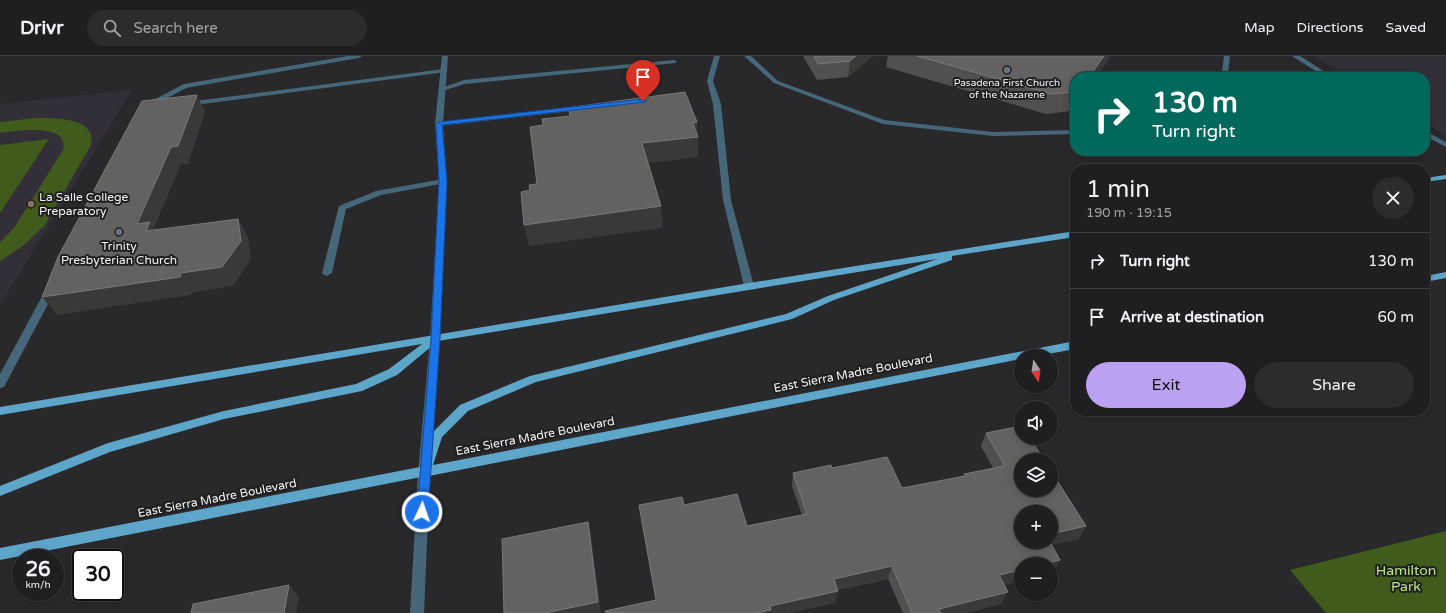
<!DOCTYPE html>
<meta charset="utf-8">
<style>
body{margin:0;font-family:"Varela Round",sans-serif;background:#2c2b2d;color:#f1f3f6;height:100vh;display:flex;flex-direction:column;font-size:15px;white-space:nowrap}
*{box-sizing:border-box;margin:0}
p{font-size:13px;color:#a1a2a5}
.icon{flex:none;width:22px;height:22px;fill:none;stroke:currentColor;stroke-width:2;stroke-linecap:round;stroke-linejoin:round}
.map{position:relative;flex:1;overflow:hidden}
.drawer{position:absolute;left:1070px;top:108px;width:360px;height:252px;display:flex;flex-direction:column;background:#1f1e20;border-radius:16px;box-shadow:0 2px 10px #0003,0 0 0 1px #3c3c3e}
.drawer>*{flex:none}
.banner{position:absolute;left:1070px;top:16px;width:360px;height:84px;border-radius:16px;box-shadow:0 2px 10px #0003,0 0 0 1px #3c3c3e;background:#00695c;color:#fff;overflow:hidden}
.needle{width:26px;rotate:167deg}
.buttons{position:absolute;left:1014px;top:293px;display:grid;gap:8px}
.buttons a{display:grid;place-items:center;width:44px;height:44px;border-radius:50%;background:#1f1e20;box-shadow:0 2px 10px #0003,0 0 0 1px #3c3c3e;font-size:20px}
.speed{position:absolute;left:12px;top:493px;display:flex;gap:8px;font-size:20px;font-weight:700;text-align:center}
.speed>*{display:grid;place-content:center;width:52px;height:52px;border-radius:50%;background:#1f1e20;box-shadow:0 2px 10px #0003,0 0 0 1px #3c3c3e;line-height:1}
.speed small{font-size:10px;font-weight:400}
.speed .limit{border:2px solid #111;border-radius:6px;background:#fff;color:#111}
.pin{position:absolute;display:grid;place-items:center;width:34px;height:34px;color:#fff;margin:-41px -17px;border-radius:50% 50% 50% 0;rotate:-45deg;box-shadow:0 0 4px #0007}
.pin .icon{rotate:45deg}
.me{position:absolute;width:44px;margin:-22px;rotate:3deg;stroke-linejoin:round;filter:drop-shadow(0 0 3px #0008)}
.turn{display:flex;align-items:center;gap:14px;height:84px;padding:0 16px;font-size:18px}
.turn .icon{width:52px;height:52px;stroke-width:2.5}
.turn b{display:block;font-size:28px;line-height:34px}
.round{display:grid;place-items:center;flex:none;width:42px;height:42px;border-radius:21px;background:#2c2b2d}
.head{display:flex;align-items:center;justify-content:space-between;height:68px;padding:0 16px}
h1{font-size:24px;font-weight:600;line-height:30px}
.primary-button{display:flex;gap:8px;margin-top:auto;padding:8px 16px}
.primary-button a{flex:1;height:46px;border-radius:24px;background:#bca0f2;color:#111;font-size:16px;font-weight:600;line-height:46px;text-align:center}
.primary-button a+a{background:#2c2b2d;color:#f1f3f6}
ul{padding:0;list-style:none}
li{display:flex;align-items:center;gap:12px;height:56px;padding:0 16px;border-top:1px solid #3c3c3e}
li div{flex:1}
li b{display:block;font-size:15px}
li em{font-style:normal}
header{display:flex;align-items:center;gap:24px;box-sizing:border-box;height:56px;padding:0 20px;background:#1f1e20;border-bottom:1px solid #3c3c3e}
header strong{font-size:19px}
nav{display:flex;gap:22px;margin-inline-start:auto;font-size:14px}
.search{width:280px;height:36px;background:#2c2b2d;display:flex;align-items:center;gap:10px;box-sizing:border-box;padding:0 14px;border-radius:22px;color:#a1a2a5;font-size:15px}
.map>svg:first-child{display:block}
.built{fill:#332f38}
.green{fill:#415b1c}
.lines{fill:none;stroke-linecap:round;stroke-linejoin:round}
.lane{fill:#466779;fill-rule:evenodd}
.street{fill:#466779;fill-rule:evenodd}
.primary{fill:#5ea5ca;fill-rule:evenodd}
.wall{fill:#52504f}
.shaded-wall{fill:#3a3938}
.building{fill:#646260;stroke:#7a7878}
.route{fill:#1a73e8;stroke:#114b97}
.worship-dot{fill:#6b7280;stroke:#1f1e21;stroke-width:1.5}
.education-dot{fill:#8d6e63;stroke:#1f1e21;stroke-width:1.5}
.labels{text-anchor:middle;stroke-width:4;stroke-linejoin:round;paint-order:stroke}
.far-poi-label{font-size:10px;fill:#f4f3f5;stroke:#1f1e21}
.poi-label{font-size:12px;fill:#f4f3f5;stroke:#1f1e21;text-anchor:start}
.street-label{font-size:12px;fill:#f4f3f5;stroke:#1f1e21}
.near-park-label{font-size:14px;fill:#b9e683;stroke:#1f1e21}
</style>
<header>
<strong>Drivr</strong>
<div class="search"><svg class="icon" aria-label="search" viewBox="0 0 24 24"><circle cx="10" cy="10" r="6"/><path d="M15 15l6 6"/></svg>Search here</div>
<nav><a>Map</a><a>Directions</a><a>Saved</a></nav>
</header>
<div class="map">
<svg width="1446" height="557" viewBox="0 0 1446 557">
<rect width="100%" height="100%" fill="#29282a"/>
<path class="built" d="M1314 0H1446V80L1425 67V21H1349Z
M132 34 0 249V48Z"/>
<path class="green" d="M36 62C53 62 98 61 91 89L45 169 24 189 0 205V186L14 172 63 94C70 66 15 75 0 77V66Z
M49 83 0 157V89Z
M1446 475V557H1326L1290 514Z"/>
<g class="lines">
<path class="lane" d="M348 0H362L359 2 186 32 151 51H145L144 49 184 28Z
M714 0H720L713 25 721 48 731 144 754 230 749 233 744 230 723 144 713 48 707 25Z
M744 0H751L778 25 884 64 993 76 1075 74V78L993 80 883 68 774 27Z
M1224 0H1230L1228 17 1224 21H1216L1222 16Z
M1292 0H1300L1333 21H1325Z
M674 4 676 5V7L465 28 442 35 439 33 464 24Z
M444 13 446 14V16L187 50 183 48 187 46Z
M587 49 591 51 590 53 439 70 435 68 439 66Z
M1425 75 1446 86V91L1425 80Z
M443 123H446V127L381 139 346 153 332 217 327 220 324 219 322 217 339 150 376 135Z
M51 230 56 233 4 331 0 332V318L46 233Z"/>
<path class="street" d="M442 0H448L443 68 447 125 440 283 430 417 424 557H410L418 417 430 283 439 125 435 68Z"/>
<path class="primary" d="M1446 119V123L1425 126V122Z
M1075 175V181L952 200V204L834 244 792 263 536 326 468 355 442 381 433 409 1075 285V293L1037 300H1021V303L429 420 424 422 421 421 0 504V492L420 411 433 376 460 349 530 320 786 258 828 240 937 203 438 285 397 319 362 335 224 363 110 396 0 440V430L108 387 224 355 356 328 389 313 422 288 0 359V351L749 227Z
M1446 216V222L1425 226V220Z"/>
</g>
<path class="wall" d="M803 0H873L848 21 817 24Z
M888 0H1111L1096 21H1075V50L1071 55 1046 58 886 11Z
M986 377 1086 470 1078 483 1051 489 1060 504 1053 516 1051 517V508L1021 524 1004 529 1001 548 965 557H903L888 523 837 534 835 547 656 544 639 449H684L747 470 802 459 792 430 793 417 832 412 902 432 964 420V418L993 412 981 390Z"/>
<path class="shaded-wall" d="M856 0H873L848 21 850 5Z
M1104 0H1111L1096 21H1089Z
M197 39 205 56 188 108H181L154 172 161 184 148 186 137 168 171 91Z
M1075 44V50L1071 55Z
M697 66V81H698V101L644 108 642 87 693 67Z
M661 150 663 172 529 190 524 169Z
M238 163 248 181 251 203 233 230 193 236 191 239 57 259 42 241 181 217Z
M588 466 591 479 601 557H545Z
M1086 470 1078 483 1039 492 1042 486H1051V478Z
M1060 504 1053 516 1051 517V508H1044Z
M892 510 888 523 831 535 834 523Z
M1021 514V524L993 532 999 519Z
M289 529 299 541 296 557H284Z
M838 535 835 547 791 557H756L770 550Z
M1008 536 1001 548 965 557H937L939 553Z"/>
<path class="building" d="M814 0H856L850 5 818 8Z
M917 0H1104L1089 21H1075V36L1052 38Z
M685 36 697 66 693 67 698 81 642 87 661 150 524 169 521 136 530 134 529 129 537 128 530 71 543 69 542 63 570 60 569 54 574 53 573 51Z
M197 39 178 90 171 91 137 168 150 166 146 175 238 163 241 185 222 211 181 217 180 221 42 241 58 201 142 45Z
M1021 370V382H1030L1044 404H1021V434H1051V415L1086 470 1051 478V456H1021V486H1050L1060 504 1044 508H1021V514L999 519 1008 536 939 553 941 557H912L892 510 834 523 838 535 770 550 771 554 756 557H606L605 555 656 544 639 449 682 441 684 449 737 438 747 470 807 458 793 417 831 409 832 412 887 401 902 432 965 420 964 418 1005 410 986 377Z
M588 466 598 546 545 557H504L502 483Z
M289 529 284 557H191L193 548Z"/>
<path class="route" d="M643 43 646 45 645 46 442 69 447 125 440 283 428 456 426 459 422 461 418 459 417 456 431 283 439 125 436 68 439 66Z"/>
<g class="worship-dot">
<circle cx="1007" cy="14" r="4"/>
<circle cx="119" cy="176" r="4"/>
</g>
<circle class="education-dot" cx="31" cy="148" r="4"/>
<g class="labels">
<g class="far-poi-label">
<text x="1007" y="30">Pasadena First Church<tspan x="1007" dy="12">of the Nazarene</tspan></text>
</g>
<g class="poi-label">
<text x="39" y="145">La Salle College<tspan x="39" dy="14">Preparatory</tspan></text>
<text x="119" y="194" text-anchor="middle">Trinity<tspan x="119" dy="14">Presbyterian Church</tspan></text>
</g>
<g class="street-label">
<text transform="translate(853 317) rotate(-11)" y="4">East Sierra Madre Boulevard</text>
<text transform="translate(535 380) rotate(-11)" y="4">East Sierra Madre Boulevard</text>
<text transform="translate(217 442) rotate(-11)" y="4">East Sierra Madre Boulevard</text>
</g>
<g class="near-park-label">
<text x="1406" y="519">Hamilton<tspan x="1406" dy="16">Park</tspan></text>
</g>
</g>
</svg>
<div class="buttons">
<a><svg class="needle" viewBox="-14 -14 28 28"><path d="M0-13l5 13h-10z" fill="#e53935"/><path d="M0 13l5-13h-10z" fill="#a1a2a5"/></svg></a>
<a><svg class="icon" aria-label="sound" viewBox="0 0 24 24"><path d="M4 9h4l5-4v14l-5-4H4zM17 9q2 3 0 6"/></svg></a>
<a><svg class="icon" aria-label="layers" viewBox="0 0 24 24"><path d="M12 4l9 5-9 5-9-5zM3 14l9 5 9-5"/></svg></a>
<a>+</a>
<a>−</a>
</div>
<div class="speed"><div>26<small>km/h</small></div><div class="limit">30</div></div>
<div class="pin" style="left:643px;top:45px;background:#d93025"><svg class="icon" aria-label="arrive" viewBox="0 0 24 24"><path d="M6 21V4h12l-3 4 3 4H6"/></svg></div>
<svg class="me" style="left:422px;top:456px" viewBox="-20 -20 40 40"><circle r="17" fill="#1a73e8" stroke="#fff" stroke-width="3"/><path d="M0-11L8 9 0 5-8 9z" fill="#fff"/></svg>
<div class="banner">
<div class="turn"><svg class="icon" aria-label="right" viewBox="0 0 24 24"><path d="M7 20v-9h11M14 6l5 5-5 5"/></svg><div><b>130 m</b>Turn right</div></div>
</div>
<section class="drawer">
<div class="head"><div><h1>1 min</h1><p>190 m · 19:15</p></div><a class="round"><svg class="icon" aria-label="close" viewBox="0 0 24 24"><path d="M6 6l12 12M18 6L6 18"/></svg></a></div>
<ul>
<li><svg class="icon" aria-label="right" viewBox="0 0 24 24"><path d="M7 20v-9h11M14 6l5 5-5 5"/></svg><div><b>Turn right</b></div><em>130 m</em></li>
<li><svg class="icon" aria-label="arrive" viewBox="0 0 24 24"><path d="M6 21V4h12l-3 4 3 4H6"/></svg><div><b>Arrive at destination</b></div><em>60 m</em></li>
</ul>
<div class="primary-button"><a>Exit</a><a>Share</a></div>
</section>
</div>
